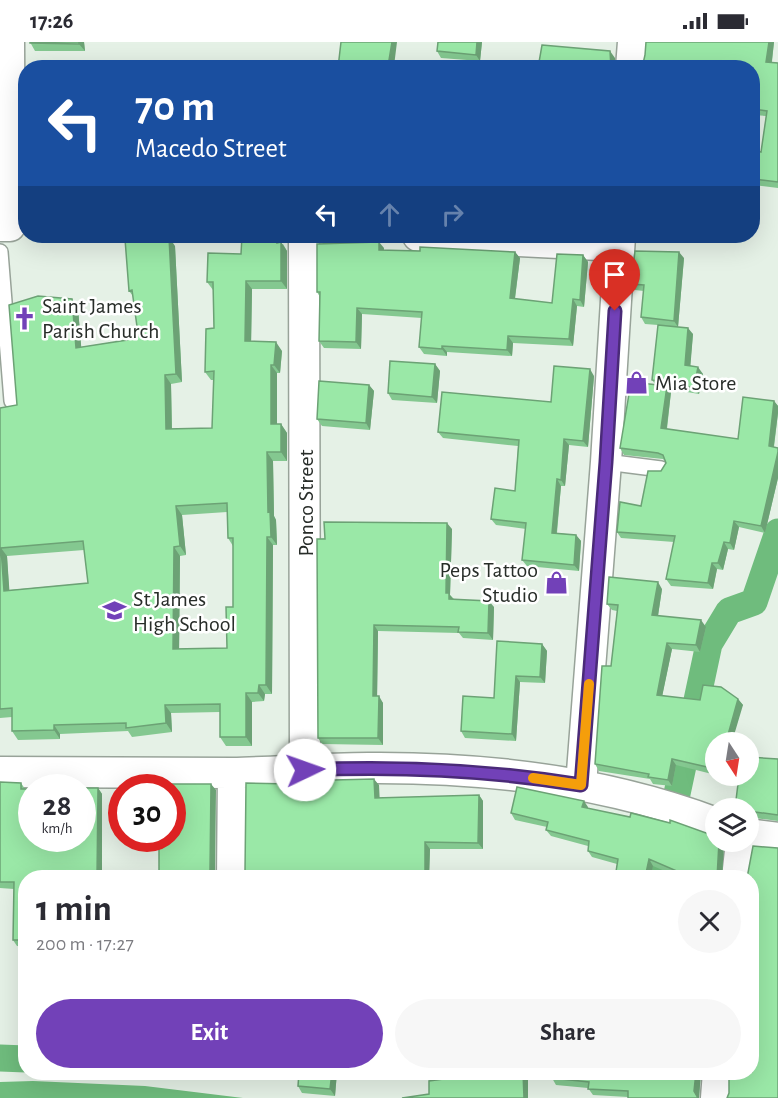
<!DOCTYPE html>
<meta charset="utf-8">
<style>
body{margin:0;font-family:"Alegreya Sans",sans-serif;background:#f7f7f7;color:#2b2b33;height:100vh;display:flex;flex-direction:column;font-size:22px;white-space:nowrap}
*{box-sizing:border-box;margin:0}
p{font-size:20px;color:#7c7c81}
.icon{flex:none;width:33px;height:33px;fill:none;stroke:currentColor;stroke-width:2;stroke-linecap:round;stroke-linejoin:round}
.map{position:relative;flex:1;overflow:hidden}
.sheet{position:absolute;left:18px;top:828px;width:741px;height:210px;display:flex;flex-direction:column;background:#fff;border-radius:24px;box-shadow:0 6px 24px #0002}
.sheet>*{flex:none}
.guide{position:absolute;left:18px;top:18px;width:742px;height:183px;border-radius:24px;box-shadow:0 6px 24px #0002;background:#1a4fa0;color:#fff;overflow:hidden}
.needle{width:39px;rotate:168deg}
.buttons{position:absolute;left:705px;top:690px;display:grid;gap:12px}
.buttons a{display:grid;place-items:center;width:54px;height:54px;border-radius:50%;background:#fff;box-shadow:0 6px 24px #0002;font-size:30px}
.speed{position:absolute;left:18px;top:732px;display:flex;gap:12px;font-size:30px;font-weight:700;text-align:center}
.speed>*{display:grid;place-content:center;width:78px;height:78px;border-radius:50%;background:#fff;box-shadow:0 6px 24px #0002;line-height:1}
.speed small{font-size:15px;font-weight:400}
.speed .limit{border:9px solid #d22;background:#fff;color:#111}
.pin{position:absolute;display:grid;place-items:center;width:51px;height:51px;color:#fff;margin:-62px -26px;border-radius:50% 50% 50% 0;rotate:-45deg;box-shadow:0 0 6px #0007}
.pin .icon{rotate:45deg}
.me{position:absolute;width:66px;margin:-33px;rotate:87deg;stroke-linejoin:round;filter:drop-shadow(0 0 4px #0008)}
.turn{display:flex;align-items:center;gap:21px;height:126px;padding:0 18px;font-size:27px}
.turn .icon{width:78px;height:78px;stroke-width:2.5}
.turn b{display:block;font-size:42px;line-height:51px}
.lanes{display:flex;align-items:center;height:57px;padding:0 18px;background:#0003;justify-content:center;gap:30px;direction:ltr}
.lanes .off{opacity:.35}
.round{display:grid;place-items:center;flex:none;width:63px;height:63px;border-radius:32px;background:#f7f7f7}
.overview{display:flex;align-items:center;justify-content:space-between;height:102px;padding:0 18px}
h1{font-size:36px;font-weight:600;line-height:45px}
.primary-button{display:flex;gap:12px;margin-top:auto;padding:12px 18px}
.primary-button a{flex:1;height:69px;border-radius:36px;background:#7241b8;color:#fff;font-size:24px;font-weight:600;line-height:69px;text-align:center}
.primary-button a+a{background:#f7f7f7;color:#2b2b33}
.status{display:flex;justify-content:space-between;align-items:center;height:42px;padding:0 30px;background:#fff;direction:ltr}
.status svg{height:16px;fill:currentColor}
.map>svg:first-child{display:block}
.water{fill:#6fbc7d}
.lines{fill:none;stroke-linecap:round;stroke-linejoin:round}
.canal{stroke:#6fbc7d;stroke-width:27}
.service-casing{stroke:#98a399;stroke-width:18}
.minor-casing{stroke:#98a399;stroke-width:33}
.service{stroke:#fff;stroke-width:15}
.minor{stroke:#fff;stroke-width:30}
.wall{fill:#84c890;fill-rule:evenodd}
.shaded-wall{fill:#6ca275}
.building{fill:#9ae8a7;stroke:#6ca275;stroke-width:1.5;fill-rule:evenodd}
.route-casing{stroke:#4a2a78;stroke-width:15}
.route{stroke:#7241b8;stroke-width:10}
.slow{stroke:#f59e0b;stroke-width:10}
.labels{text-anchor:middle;stroke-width:5;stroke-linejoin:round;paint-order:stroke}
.poi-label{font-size:22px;fill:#282d29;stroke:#fff;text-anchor:start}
.street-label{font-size:22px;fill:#282d29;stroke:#fff}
</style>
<div class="status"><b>17:26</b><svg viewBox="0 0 49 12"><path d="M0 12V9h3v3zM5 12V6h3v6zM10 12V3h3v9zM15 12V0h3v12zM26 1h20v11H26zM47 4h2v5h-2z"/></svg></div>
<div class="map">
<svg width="778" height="1056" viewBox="0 0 778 1056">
<rect width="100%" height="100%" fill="#e5f1e6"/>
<path class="water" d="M33 1039 145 1044 243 1056H0V1040Z"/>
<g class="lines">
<path class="canal" d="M659 836 709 602 729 569 754 560 778 490
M0 1016 26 1017"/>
<defs>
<path id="service" d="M0 210 12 359
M606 420 661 427"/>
<path id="minor" d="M631 26 633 0
M0 184H10L9 0
M304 194 305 728
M418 194 619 204
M0 730C77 730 154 731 232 731 277 730 322 726 368 726 486 725 605 739 716 781
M581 743 606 420 620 194
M748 792 778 796
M232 836 233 731
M737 836 741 800
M716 1056 718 1030"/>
</defs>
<use href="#service" class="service-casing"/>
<use href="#minor" class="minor-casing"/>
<use href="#service" class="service"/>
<use href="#minor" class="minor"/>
</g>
<path class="wall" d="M30 0H84L85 9H35Z
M438 0H482L480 19 441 16 437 9Z
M646 0H774L772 20 778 21V146L753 143V108L761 110 766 74 753 73V26L645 13Z
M699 194H740L739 199Z
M283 202 287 209V247H252L251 299 282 309 280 331H277V382H281L287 391V419H273L274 474 276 478 277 503H273L272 652H265L264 659 252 660V704H226L220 695V670L171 671 172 690 132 695 128 689 60 692V697L18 698 12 689V675L0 676V366L17 363 72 257 78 266 81 305 127 298 138 292 133 254 129 249 175 204 182 340 171 342 172 387 212 386 214 338H211L205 330 214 286 213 248 207 240 241 212ZM227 470 228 496 233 504V565L227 606 179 607 180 514 186 513 182 473ZM84 508 88 541 9 548 7 514Z
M384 206V208L420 209 515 210 520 216 515 257 552 261 583 213 588 220 584 265 577 264 573 304 513 301 512 314 447 310V314L424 312 419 305 422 276 362 272 361 307 324 306 319 299 320 255 317 250Z
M684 216 678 285 693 292 690 324 703 332 699 352 669 347 671 350 667 387 738 397 774 359 778 364V371L774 405 778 406V436L765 491 739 485 734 508 728 507 723 528 717 527 713 547 671 544 666 537 674 500 621 496 617 490 641 464 666 421 665 419 663 417 624 413 620 406 655 342 652 338 658 283 645 282 641 275 644 249 635 248 631 242Z
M435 322 440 329 437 361 392 358 388 351Z
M594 334 588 405 569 403 565 444H561L557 491 576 493 581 499 579 529 527 524 522 518 526 487 496 483 491 477 515 449 518 404 443 396 438 390 551 360Z
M369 343 374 349 370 388 322 384 317 377Z
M452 487 450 553 454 557 494 565 493 598 463 596 459 591 378 589 377 654 383 661V703L322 702 318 696 317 497Z
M662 547 658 574 706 585 700 610 672 607 662 654 700 658 738 657 743 663 716 700V733L676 723 672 744 653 742 650 737 599 729 595 722 611 624 617 569 612 568 607 562Z
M542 602 547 609 545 641 520 640 516 699 465 696 461 689 494 656Z
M778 717V779L748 775V766L738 738 719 734H748Z
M0 740 21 741 25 747 98 746 102 752V836H26V905L17 904 13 898 14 847 0 846Z
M379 743V756L479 753 483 759V807H430L429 836H242Z
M588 765V766L724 800 722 836H681L653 824 651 836H615L617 822 592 815 588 809V804L551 794 546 788 547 785 515 778 511 771Z
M299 1030H337L335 1054 302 1051 298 1044Z
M553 1030H701L699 1055H628L593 1053 588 1046 556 1043 552 1036Z"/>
<path class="shaded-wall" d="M79 0H84L85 9 79 2Z
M392 0H397L394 24 389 18Z
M477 0H482L480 19 476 13Z
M769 0H774L771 26 766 20Z
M610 9 615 16V26H611Z
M405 20 409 26H404Z
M277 194 287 209V247L281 239Z
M169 195 175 204 182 340 176 332Z
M379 200 384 206 383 214 379 208Z
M515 210 520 216 514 263 510 256Z
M679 210 684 216 678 285 674 279Z
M583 213 588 220 584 265 580 258Z
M246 239 252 247 251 307 245 299Z
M72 257 78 266 82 314 76 306Z
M573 257 577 264 573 304 569 297Z
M357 266 362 272 361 307 356 300Z
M688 286 693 292 690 329 685 323Z
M508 294 513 301 512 314 507 308Z
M276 300 282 309 280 331 274 323Z
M442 304 447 310V314L442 307Z
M435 322 440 329 437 361 432 355Z
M271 323 277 331V390L271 382Z
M698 325 703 332 699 352 694 346Z
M590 327 594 334 588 405 583 399Z
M165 333 171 342 172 396 166 387Z
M369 343 374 349 370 388 366 381Z
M667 344 671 350 666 392 661 386Z
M774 359 778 364V371L773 410 769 404Z
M281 382 287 391V419L281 410Z
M564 397 569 403 565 444 561 438Z
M267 410 273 419 274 474 276 478 277 503 271 495 268 470Z
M778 410V436L765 491 761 484Z
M557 437 561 444 556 497 552 491Z
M176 464 182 473 186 513 180 504Z
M734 479 739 485 734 508 730 501Z
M447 481 452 487 450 553 454 558V563L446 551Z
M576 493 581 499 579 529 574 523Z
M267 495 273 503 272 652 266 643Z
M724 500 728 507 723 528 718 521Z
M174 505 180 514 179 616 173 607Z
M1 506 7 514 10 557 4 549Z
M712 521 717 527 713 547 708 541Z
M658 540 662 547 657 580 652 573Z
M489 559 494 565 493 598 488 591Z
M701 578 706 585 700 610 696 603Z
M374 583 378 589 377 661 373 654Z
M667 601 672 607 661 660 657 653Z
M542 602 547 609 545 641 540 635Z
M516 634 520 640 516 699 512 692Z
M259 643 265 652 264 659 258 651Z
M246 651 252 660V704L246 695Z
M379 654 383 661V703L378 696Z
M738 657 743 663 732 700H726Z
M165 663 171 671 172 690 166 681Z
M54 683 60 692V697L54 688Z
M672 717 676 723 672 744 668 738Z
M374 737 379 743 380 763 375 756Z
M211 742 216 748 215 836H213L210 830Z
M98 746 102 752V836H97Z
M479 753 483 759V807L478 801Z
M584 759 588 765 587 771 582 765Z
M425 800 430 807 429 836H425Z
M719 800H724L722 836H717Z
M649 817 653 824 651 836H645Z
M332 1030H337L335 1054 330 1047Z
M523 1030H526L528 1033V1056H524Z
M696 1030H701L699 1056H698L694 1049Z"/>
<path class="building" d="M30 0H79V2L30 1Z
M341 0H392L389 18 405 20 404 26H338Z
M438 0H477L476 13 437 9Z
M646 0H769L766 20 778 21V140L753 137V108L761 110 767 69 753 67V26H642L645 13Z
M542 3 610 9 611 26H538Z
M220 19 228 21 232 26H209L211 23Z
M22 49H26V151L22 150Z
M242 194H277V201L281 200V239H246L245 299 276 300 274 323H271V382H281V410H267L268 470 270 469 271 495H267L266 643H259L258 651H246V695H220V662L165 663 166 681 126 686V681L54 683V688L12 689V666L0 667V366L17 363 9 263 38 254 72 257 76 306 127 298V294L138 292 132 248 129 249 125 197 169 195 176 332 165 333 166 387 212 386 214 329 205 330 206 287 214 286 213 240H207L208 211 241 212ZM227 461 228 496H233V565H226L227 606 173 607 174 505 180 504 176 464ZM83 499 88 541 4 549 1 506Z
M379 200V208L420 209V205L515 210 510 256 552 261 557 212 583 213 580 258 573 257 569 297 508 294 507 308 442 304V307L419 305 422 270 357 266 356 300 319 299 320 250H317V202Z
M635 209 679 210 674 279 641 275 644 243 631 242Z
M658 283 688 286 685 323 698 325 694 346 652 338Z
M390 319 435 322 432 355 388 351Z
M554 324 590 327 583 399 564 397 561 438 557 437 552 491 576 493 574 523 522 518 526 481 491 477 495 446 515 449 519 398 438 390 442 350 551 360Z
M319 339 369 343 366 381 317 377Z
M631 340 667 344 661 386 738 397 743 355 774 359 769 404 778 406V410L761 484 734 479 730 501 724 500 718 521H712L708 541 666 537 675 494 617 490 620 460 641 464 648 429H661L666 421 663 413 658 411 620 406Z
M324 480 447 481 446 551H449V557L489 559 488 591 458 590 459 585 374 583 373 654H379L378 696H318L317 497H325Z
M609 535 658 540 652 573 701 578 696 603 667 601 657 653 700 658 703 643 721 645 738 657 726 700H716V727L672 717 668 738 648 735 649 732 595 722 602 624H611L618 563 607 562Z
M497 599 542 602 540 635 516 634 512 692 461 689 463 654 494 656Z
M748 715 778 717V773L748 769V766H735L739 734H748Z
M374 737 375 756 479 753 478 801 425 800V836H242L245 830 246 741 293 742 292 739Z
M0 740 21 741V747H32V796H82V746H98L97 836H26V898H13L14 840H0Z
M156 742H211L210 830 213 836H159V796H172V746H156Z
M517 745 584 759 582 765 630 775 631 771 670 781V778L706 791 716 790V800H719L717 836H686V833L649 817 645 836H615L618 817 588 809 589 799 546 788 548 780 511 771Z
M753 804 778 806V1056H727L729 1051V1030H752V836H747Z
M299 1030H332L330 1047 298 1044Z
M495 1030H523L524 1056H402L429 1052V1039Z
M553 1030H696L694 1049 698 1056H628V1049L588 1047 589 1040 552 1036Z"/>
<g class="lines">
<defs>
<path id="route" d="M305 728C398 724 489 728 581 743L606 420 615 269"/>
</defs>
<use href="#route" class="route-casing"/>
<use href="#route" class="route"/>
<path class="slow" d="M533 736 581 743 589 642"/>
</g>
<defs>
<symbol id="church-bare" viewBox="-9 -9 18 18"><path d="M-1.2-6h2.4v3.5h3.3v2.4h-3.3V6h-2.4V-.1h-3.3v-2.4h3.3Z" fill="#7241b8" stroke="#fff" stroke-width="2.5" paint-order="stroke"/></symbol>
<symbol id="shop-bare" viewBox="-9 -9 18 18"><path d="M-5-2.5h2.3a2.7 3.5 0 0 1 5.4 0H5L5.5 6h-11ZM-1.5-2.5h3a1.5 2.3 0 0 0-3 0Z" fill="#7241b8" stroke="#fff" stroke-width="2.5" paint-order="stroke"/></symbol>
<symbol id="school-bare" viewBox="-9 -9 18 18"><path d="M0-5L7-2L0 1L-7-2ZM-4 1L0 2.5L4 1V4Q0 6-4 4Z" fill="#7241b8" stroke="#fff" stroke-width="2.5" paint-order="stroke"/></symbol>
</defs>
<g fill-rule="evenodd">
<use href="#church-bare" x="8" y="260" width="33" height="33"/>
<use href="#shop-bare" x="620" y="324" width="33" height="33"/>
<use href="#shop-bare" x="540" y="524" width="33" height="33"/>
<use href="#school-bare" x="98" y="552" width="33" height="33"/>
</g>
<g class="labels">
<g class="poi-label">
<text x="42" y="271">Saint James<tspan x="42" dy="25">Parish Church</tspan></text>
<text x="655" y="348">Mia Store</text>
<text x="538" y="535" text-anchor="end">Peps Tattoo<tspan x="538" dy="25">Studio</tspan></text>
<text x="133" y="564">St James<tspan x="133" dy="25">High School</tspan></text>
</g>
<g class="street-label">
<text transform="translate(305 461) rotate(-90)" y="8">Ponco Street</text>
</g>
</g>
</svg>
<div class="buttons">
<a><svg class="needle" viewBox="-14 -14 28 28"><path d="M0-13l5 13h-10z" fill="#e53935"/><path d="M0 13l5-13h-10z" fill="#7c7c81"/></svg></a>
<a><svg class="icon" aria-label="layers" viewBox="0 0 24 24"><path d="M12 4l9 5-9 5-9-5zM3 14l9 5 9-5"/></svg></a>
</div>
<div class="speed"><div>28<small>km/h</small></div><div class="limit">30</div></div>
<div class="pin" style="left:615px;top:269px;background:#d93025"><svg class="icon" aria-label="arrive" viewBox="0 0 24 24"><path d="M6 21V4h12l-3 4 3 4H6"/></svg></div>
<svg class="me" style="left:305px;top:728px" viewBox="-20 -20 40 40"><circle r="19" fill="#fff"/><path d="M0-13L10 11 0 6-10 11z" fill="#7241b8"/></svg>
<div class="guide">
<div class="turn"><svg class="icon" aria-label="left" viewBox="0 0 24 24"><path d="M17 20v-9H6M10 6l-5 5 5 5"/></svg><div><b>70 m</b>Macedo Street</div></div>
<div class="lanes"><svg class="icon" aria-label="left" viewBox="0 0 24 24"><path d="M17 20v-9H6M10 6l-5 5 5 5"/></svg><svg class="icon off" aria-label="ahead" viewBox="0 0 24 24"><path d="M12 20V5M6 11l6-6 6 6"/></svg><svg class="icon off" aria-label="right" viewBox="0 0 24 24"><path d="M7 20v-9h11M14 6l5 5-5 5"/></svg></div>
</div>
<section class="sheet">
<div class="overview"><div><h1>1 min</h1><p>200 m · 17:27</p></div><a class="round"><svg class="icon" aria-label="close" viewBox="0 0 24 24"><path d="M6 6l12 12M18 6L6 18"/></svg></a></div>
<div class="primary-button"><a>Exit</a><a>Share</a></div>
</section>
</div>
